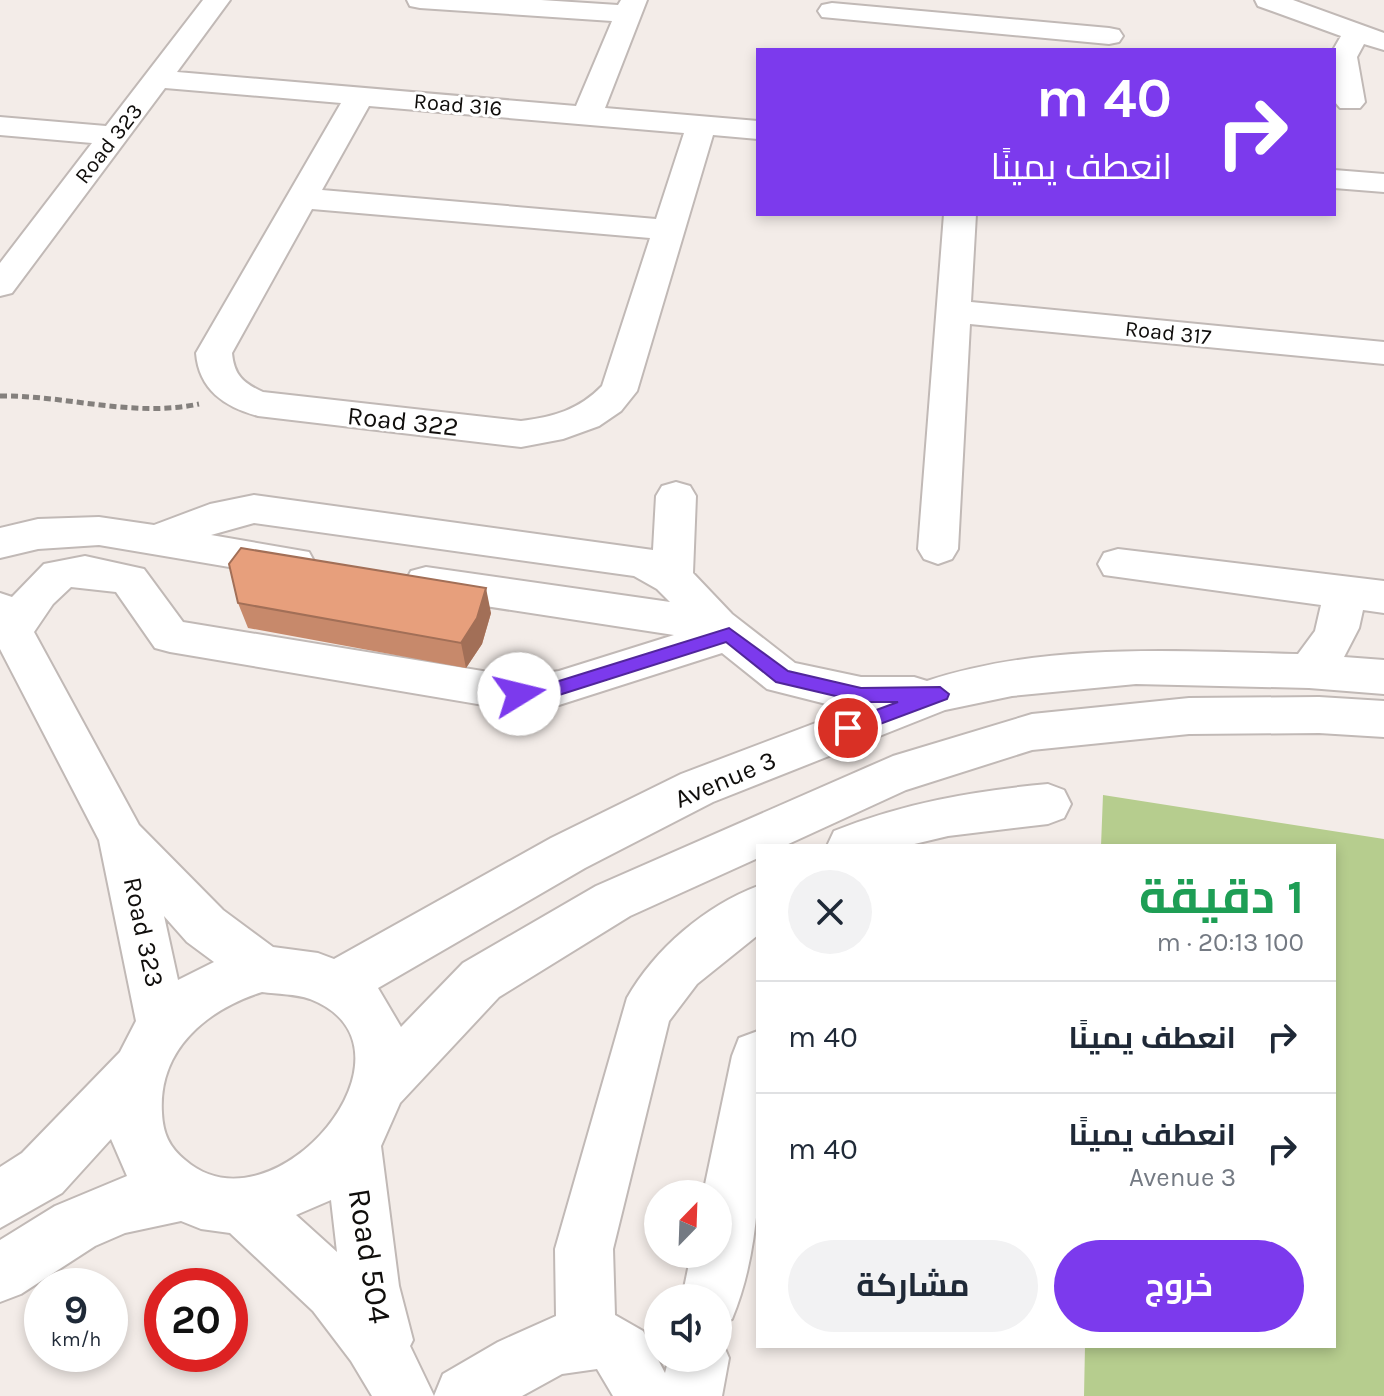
<!DOCTYPE html>
<html lang="ar">
<meta charset="utf-8">
<style>
body{margin:0;font-family:Karla,Cairo,sans-serif;background:#f2f2f3;color:#1f2937;direction:rtl;height:100vh;display:flex;flex-direction:column;font-size:30px;white-space:nowrap}
*{box-sizing:border-box;margin:0}
p{font-size:26px;color:#747a83}
.icon{flex:none;width:44px;height:44px;fill:none;stroke:currentColor;stroke-width:2;stroke-linecap:round;stroke-linejoin:round}
.map{position:relative;flex:1;overflow:hidden;direction:ltr}
.panel{position:absolute;left:756px;top:844px;width:580px;height:504px;display:flex;flex-direction:column;background:#fff;border-radius:0px;box-shadow:0 4px 12px #0003;direction:rtl}
.panel>*{flex:none}
.hud{position:absolute;left:756px;top:48px;width:580px;height:168px;border-radius:0px;box-shadow:0 4px 12px #0003;direction:rtl;background:#7c3aed;color:#fff;overflow:hidden}
.needle{width:52px;rotate:23deg}
.buttons{position:absolute;left:644px;top:1180px;display:grid;gap:16px}
.buttons a{display:grid;place-items:center;width:88px;height:88px;border-radius:50%;background:#fff;box-shadow:0 4px 12px #0003;font-size:40px}
.speed{position:absolute;left:24px;top:1268px;display:flex;gap:16px;font-size:40px;font-weight:700;text-align:center}
.speed>*{display:grid;place-content:center;width:104px;height:104px;border-radius:50%;background:#fff;box-shadow:0 4px 12px #0003;line-height:1}
.speed small{font-size:20px;font-weight:400}
.speed .limit{border:12px solid #d22;background:#fff;color:#111}
.pin{position:absolute;display:grid;place-items:center;width:68px;height:68px;color:#fff;margin:-34px;border:4px solid #fff;border-radius:50%;box-shadow:0 2px 8px #0007}
.me{position:absolute;width:88px;margin:-44px;rotate:81deg;stroke-linejoin:round;filter:drop-shadow(0 0 6px #0008)}
.turn{display:flex;align-items:center;gap:28px;height:168px;padding:0 32px;font-size:36px}
.turn .icon{width:104px;height:104px;stroke-width:2.5}
.turn b{display:block;font-size:56px;line-height:68px}
.round{display:grid;place-items:center;flex:none;width:84px;height:84px;border-radius:42px;background:#f2f2f3}
.headline{display:flex;align-items:center;justify-content:space-between;height:136px;padding:0 32px}
h1{font-size:48px;font-weight:700;line-height:60px;color:#1e9e55}
.cta{display:flex;gap:16px;margin-top:auto;padding:16px 32px}
.cta a{flex:1;height:92px;border-radius:48px;background:#7c3aed;color:#fff;font-size:32px;font-weight:700;line-height:92px;text-align:center}
.cta a+a{background:#f2f2f3;color:#1f2937}
ul{padding:0;list-style:none}
li{display:flex;align-items:center;gap:24px;height:112px;padding:0 32px;border-top:2px solid #e0e1e3}
li div{flex:1}
li b{display:block;font-size:30px}
li em{font-style:normal}
.map>svg:first-child{display:block}
.green{fill:#b6cd8e}
.lines{fill:none;stroke-linecap:round;stroke-linejoin:round}
.minor-casing{stroke:#c1b9b6;stroke-width:4}
.path{stroke:#84807d;stroke-width:5;stroke-dasharray:7 4;stroke-linecap:butt}
.minor{fill:#fff;fill-rule:evenodd}
.wall{fill:#c7896b}
.shaded-wall{fill:#a26f57}
.building{fill:#e79f7c;stroke:#a26f57;stroke-width:2}
.route{fill:#7c3aed;stroke:#51269a;stroke-width:2}
.labels{text-anchor:middle;stroke-width:6;stroke-linejoin:round;paint-order:stroke}
.far-street-label{font-size:22px;fill:#100e0c;stroke:#fff}
.street-label{font-size:26px;fill:#100e0c;stroke:#fff}
.near-street-label{font-size:32px;fill:#100e0c;stroke:#fff}
</style>
<div class="map">
<svg width="1384" height="1396" viewBox="0 0 1384 1396">
<rect width="100%" height="100%" fill="#f3ece8"/>
<path class="green" d="M1103 795 1384 839V1396H1084L1085 1346H1334V846H1101Z"/>
<g class="lines">
<defs>
<path id="minor" d="M203 0H230L177 72 576 106 612 21 420 8 410 6 407 0H541L618 5 621 0H647L605 108 758 121V139L713 135 637 391 621 411 599 426 563 439 521 447 258 416C225 407 199 390 196 353L341 103 165 88 12 293 0 296V263L92 143 0 135V117L106 126ZM369 106 684 133 656 219 322 190ZM312 209 650 238 602 386C579 410 553 417 521 421L263 392C243 383 234 375 232 353Z
M1255 0H1293L1384 33V50L1364 44 1357 57 1365 102 1360 108H1340L1335 102 1333 50 1341 36 1258 6Z
M832 3 1109 28 1119 30 1123 36 1119 42 1109 44 822 17 818 11 822 5Z
M1334 170 1384 174V192L1334 188Z
M944 214H976L971 302 1384 342V364L970 324 958 549 952 559 938 564 924 559 918 549Z
M676 482 690 486 696 496 693 573 732 614 795 663 861 677H914L927 681C1045 642 1176 651 1298 654L1315 631 1321 605 1104 575 1098 564 1104 553 1118 549 1384 581V613L1363 610 1359 628 1344 657 1384 660V694L1309 688 1136 684 1012 696 945 710 713 802 585 868 378 988 401 1027 463 963 596 886 893 756 1032 714 1189 698 1319 697 1384 701V737L1319 733 1189 734 1032 750 906 790 784 846H758V858L630 916 499 997 400 1103 381 1146 399 1286 413 1340 410 1346 434 1396 443 1374 498 1342 556 1316 555 1249 627 998C655 949 705 906 758 886V935L697 984 669 1021 613 1249 615 1315 643 1331 665 1373 669 1358H718L720 1337 729 1358 722 1396H613L597 1369 562 1374 522 1396H372L351 1361 313 1311 230 1233 201 1229 181 1221 125 1233 95 1246 21 1294 0 1302V1240L55 1206 127 1176 111 1139 62 1193 0 1228V1167L22 1153 120 1052 136 1021 99 840 0 649V593L12 597 44 564 85 556 144 569 183 622 519 677 559 671 674 635 426 597 411 593 405 582 411 571 426 567 670 602 657 589 634 576 254 523 211 535 309 552 315 563 309 574 295 578 99 545 38 549 0 558V528L38 519 99 517 154 525 210 504 254 495 653 550 656 496 662 486ZM71 587 116 592 155 648 170 652 519 711 559 705 722 653 767 689 850 710 681 774 551 838 334 959 318 953 273 947 223 910 139 825 34 632 53 604ZM164 916 187 942 214 962 178 980ZM262 992C277 994 296 994 310 999 434 1047 274 1238 185 1160 169 1147 163 1133 162 1113 158 1050 206 1010 262 992ZM331 1200 337 1252 296 1215Z
M1048 784 1064 790 1071 804 1064 818 1048 824 948 836 906 846H827L834 831C904 803 973 791 1048 784Z
M758 1031C758 1125 769 1230 732 1319L718 1324V1298H682L691 1254H718V1194H703L732 1056 739 1038Z"/>
</defs>
<use href="#minor" class="minor-casing"/>
<path class="path" d="M0 396C67 395 132 418 199 404"/>
<use href="#minor" class="minor"/>
</g>
<path class="wall" d="M238 603 491 613 482 644 466 668 248 628Z"/>
<path class="shaded-wall" d="M486 588 491 613 482 644 466 668 461 643Z"/>
<path class="building" d="M241 548 486 588 477 618 461 643 238 603 229 564Z"/>
<path class="route" d="M729 628 788 671 861 688 940 687 949 694 947 699 848 736 841 734V723L898 702H861L776 682 726 642 559 695 519 701 510 694 519 687 559 681Z"/>
<g class="labels">
<g class="far-street-label">
<text transform="translate(458 104) rotate(5)" y="8">Road 316</text>
<text transform="translate(108 143) rotate(-52)" y="8">Road 323</text>
<text transform="translate(1168 332) rotate(6)" y="8">Road 317</text>
</g>
<g class="street-label">
<text transform="translate(403 421) rotate(6)" y="9">Road 322</text>
<text transform="translate(725 779) rotate(-23)" y="9">Avenue 3</text>
<text transform="translate(144 932) rotate(78)" y="9">Road 323</text>
</g>
<g class="near-street-label">
<text transform="translate(370 1256) rotate(81)" y="11">Road 504</text>
</g>
</g>
</svg>
<div class="buttons">
<a><svg class="needle" viewBox="-14 -14 28 28"><path d="M0-13l5 13h-10z" fill="#e53935"/><path d="M0 13l5-13h-10z" fill="#747a83"/></svg></a>
<a><svg class="icon" aria-label="sound" viewBox="0 0 24 24"><path d="M4 9h4l5-4v14l-5-4H4zM17 9q2 3 0 6"/></svg></a>
</div>
<div class="speed"><div>9<small>km/h</small></div><div class="limit">20</div></div>
<div class="pin" style="left:848px;top:728px;background:#d93025"><svg class="icon" aria-label="arrive" viewBox="0 0 24 24"><path d="M6 21V4h12l-3 4 3 4H6"/></svg></div>
<svg class="me" style="left:519px;top:694px" viewBox="-20 -20 40 40"><circle r="19" fill="#fff"/><path d="M0-13L10 11 0 6-10 11z" fill="#7c3aed"/></svg>
<div class="hud">
<div class="turn"><svg class="icon" aria-label="right" viewBox="0 0 24 24"><path d="M7 20v-9h11M14 6l5 5-5 5"/></svg><div><b>40 m</b>انعطف يمينًا</div></div>
</div>
<section class="panel">
<div class="headline"><div><h1>1 دقيقة</h1><p>100 m · 20:13</p></div><a class="round"><svg class="icon" aria-label="close" viewBox="0 0 24 24"><path d="M6 6l12 12M18 6L6 18"/></svg></a></div>
<ul>
<li><svg class="icon" aria-label="right" viewBox="0 0 24 24"><path d="M7 20v-9h11M14 6l5 5-5 5"/></svg><div><b>انعطف يمينًا</b></div><em>40 m</em></li>
<li><svg class="icon" aria-label="right" viewBox="0 0 24 24"><path d="M7 20v-9h11M14 6l5 5-5 5"/></svg><div><b>انعطف يمينًا</b><p>Avenue 3</p></div><em>40 m</em></li>
</ul>
<div class="cta"><a>خروج</a><a>مشاركة</a></div>
</section>
</div>
